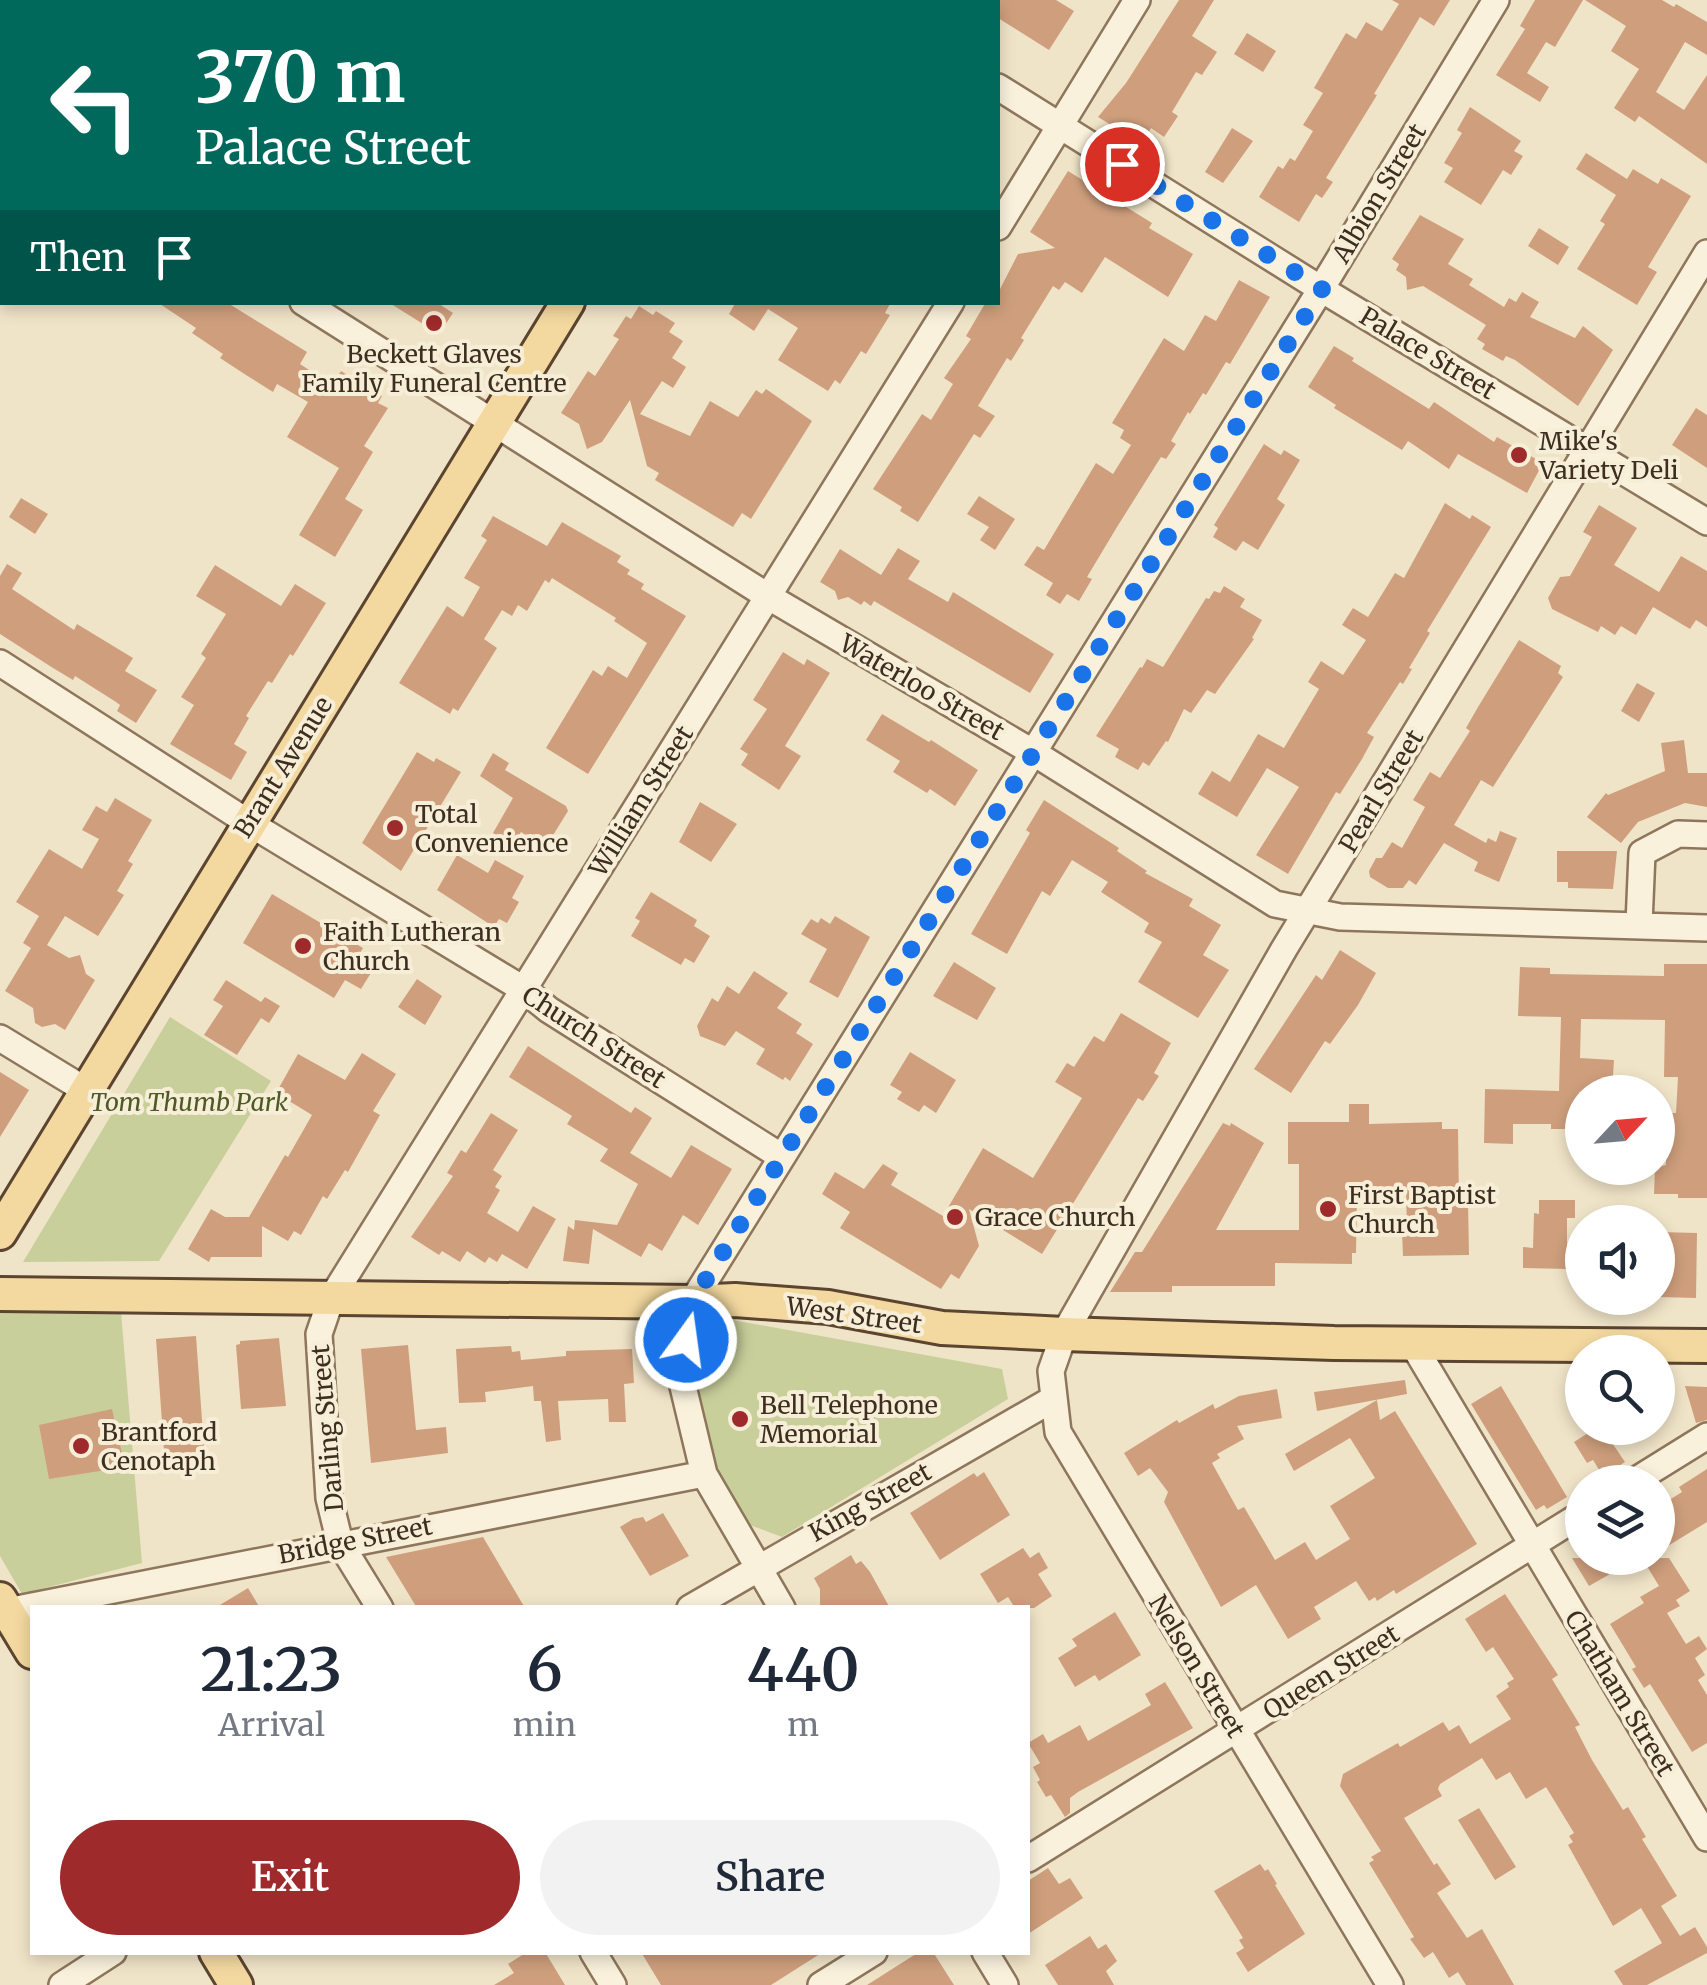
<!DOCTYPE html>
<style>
body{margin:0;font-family:Merriweather,serif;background:#f2f2f3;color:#1f2937;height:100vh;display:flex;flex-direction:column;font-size:38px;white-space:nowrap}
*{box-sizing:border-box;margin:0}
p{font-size:32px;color:#747a83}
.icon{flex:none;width:55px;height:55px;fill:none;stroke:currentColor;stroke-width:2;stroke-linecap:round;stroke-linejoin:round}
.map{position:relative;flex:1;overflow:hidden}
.sheet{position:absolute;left:30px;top:1605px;width:1000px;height:350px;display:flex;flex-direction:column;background:#fff;border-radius:0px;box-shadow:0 5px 15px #0003}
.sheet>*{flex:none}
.hud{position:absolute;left:0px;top:0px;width:1000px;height:305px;box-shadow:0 5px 15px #0003;background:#00695c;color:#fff;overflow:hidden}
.needle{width:65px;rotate:64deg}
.tools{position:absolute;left:1565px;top:1075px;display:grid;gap:20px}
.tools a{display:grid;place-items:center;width:110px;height:110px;border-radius:50%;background:#fff;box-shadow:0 5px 15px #0003;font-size:50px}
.pin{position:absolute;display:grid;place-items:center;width:85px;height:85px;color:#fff;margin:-42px;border:5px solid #fff;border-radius:50%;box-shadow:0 2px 10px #0007}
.me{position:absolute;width:110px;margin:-55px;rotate:14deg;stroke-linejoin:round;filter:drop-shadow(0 0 8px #0008)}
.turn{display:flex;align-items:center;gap:35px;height:210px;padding:0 30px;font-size:45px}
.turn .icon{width:130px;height:130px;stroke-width:2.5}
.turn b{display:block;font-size:70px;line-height:85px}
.then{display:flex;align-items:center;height:95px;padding:0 30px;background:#0003;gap:20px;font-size:38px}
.eta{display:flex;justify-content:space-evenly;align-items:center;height:170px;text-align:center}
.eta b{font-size:60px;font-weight:600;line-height:70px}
.button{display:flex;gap:20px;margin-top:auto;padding:20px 30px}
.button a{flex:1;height:115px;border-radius:60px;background:#9e2a2b;color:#fff;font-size:40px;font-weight:600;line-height:115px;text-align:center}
.button a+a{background:#f2f2f3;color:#1f2937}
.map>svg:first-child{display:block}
.green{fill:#c9cf9b}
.building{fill:#cf9f7d}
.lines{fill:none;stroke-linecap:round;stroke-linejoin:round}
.minor-casing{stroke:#8d765c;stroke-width:30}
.major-casing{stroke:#5b4430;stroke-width:38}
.minor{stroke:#faf1dc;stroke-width:25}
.major{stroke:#f3d9a0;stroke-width:32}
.route{stroke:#1a73e8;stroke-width:18;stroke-dasharray:0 32.4}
.poi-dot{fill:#9e2a2b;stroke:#f7eed8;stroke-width:4}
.labels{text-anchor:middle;stroke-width:8;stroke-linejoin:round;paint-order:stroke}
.street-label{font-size:25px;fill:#3d2e20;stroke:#f7eed8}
.poi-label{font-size:25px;fill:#3d2e20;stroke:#f7eed8;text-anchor:start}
.park-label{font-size:25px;font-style:italic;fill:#4d5a26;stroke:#f7eed8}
</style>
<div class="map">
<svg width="1707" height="1985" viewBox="0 0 1707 1985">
<rect width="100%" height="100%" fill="#f0e4c8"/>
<path class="green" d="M170 1017 271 1081 159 1261 23 1262Z
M121 1312 142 1563 22 1594 0 1556V1313Z
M722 1318 1002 1369 1008 1399 782 1537 739 1521 712 1466 695 1375Z"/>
<path class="building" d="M998 0H1056L1074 11 1049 50 998 18Z
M1179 0H1214L1192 36 1217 52 1202 75 1196 72 1172 112 1178 116 1164 137 1151 128 1147 135 1135 127 1129 136 1098 117 1126 83Z
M1392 0H1450L1434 26 1420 17 1374 94 1377 95 1326 178 1333 182 1322 198 1316 194 1299 222 1259 197 1278 166 1283 169 1290 158 1295 161 1313 131 1303 125 1323 93 1314 88 1346 33 1356 39 1366 22 1382 31 1399 4Z
M1535 0H1583L1555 47 1546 42 1527 73 1549 87 1540 102 1496 75 1525 29 1520 26Z
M1585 0H1662L1674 7 1676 4 1707 22V55L1685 42 1656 92 1684 110 1707 75V164L1639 116 1635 122 1614 108 1639 69 1611 51 1626 26Z
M1247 33 1276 51 1263 72 1234 54Z
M1470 107 1521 141 1514 151 1523 156 1511 175 1503 170 1481 205 1444 182 1453 168 1444 163 1462 133 1457 130Z
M1232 128 1253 141 1223 183 1205 172Z
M1586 153 1627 179 1633 169 1658 184 1661 178 1691 196 1648 267 1657 272 1637 305 1577 269 1605 224 1600 221 1616 195 1576 169Z
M1068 171 1152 223 1149 228 1193 254 1168 297 1105 257 1082 293 1065 282 1059 290 1053 286 1021 338 1024 340 1011 361 1007 358 978 406 995 416 980 438 974 434 918 522 900 511 902 507 873 489 922 414 931 420 953 384 944 378 971 339 966 336 986 302H998V293L1018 254 1055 248 1030 232Z
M1420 215 1464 239 1448 264 1473 279 1469 285 1504 307 1509 298 1516 302 1522 292 1539 302 1530 317 1575 338 1583 326 1613 350 1578 406 1515 360 1506 356 1503 361 1482 349 1485 344 1477 339 1486 325 1423 286 1407 290 1406 277 1396 270 1399 264 1392 259Z
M1539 228 1569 247 1558 265 1528 246Z
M1239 280 1270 297 1230 364 1226 362 1206 395 1203 393 1190 414 1188 412 1171 441 1176 444 1166 459 1161 457 1117 527 1087 577 1092 579 1079 601 1067 594 1060 604 1046 595 1053 583 1024 565 1037 546 1044 550 1096 463 1113 474 1131 445 1120 438 1124 430 1112 423 1164 338 1184 351 1205 315 1216 321Z
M157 302H226L307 352 300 364 332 385 341 371 382 396 378 403 388 408 364 446 373 452 345 499 363 510 335 557 299 535 339 468 287 437 308 402 277 384 273 392 246 375 220 358 223 354 192 333 196 328Z
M388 302H436L453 313 439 334Z
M736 302H891L885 313 890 315 866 354 861 351 840 384 835 380 828 391 778 360 798 328 768 309 754 331 729 314Z
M639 306 653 315 656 311 675 323 669 332 683 341 672 358 686 367 673 388 662 381 640 414 690 436 710 401 738 417 756 390 762 394 766 389 812 421 751 519 742 513 733 527 655 480 659 473 647 466 630 400 602 442 587 449 579 424 561 413 588 371 595 376 619 339 613 336 626 316 631 319Z
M1334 346 1354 358 1352 361 1429 409 1434 402 1494 442 1497 437 1543 463 1527 493 1458 454 1449 469 1408 441 1402 450 1334 408 1336 405 1308 387Z
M1696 408 1707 415V468L1672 445Z
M1264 444 1281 455 1284 450 1300 460 1277 499 1285 505 1258 550 1243 541 1236 551 1213 537 1218 528 1214 525Z
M979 496 1015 519 995 550 980 540 989 527 967 514Z
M21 498 48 514 35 534 9 517Z
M1445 503 1470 519 1472 515 1491 527 1427 631 1430 633 1409 668 1412 669 1403 684 1400 682 1367 733 1374 737 1362 759 1340 794 1336 792 1288 874 1256 855 1299 787 1267 768 1237 817 1198 794 1212 771 1230 782 1258 734 1284 748 1319 689 1308 682 1321 661 1343 675 1366 640 1342 625 1353 608 1368 617 1395 573 1404 578Z
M1599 505 1637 528 1614 565 1659 592 1681 556 1707 571V627L1696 620 1690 629 1653 607 1636 635 1621 626 1615 635 1601 626 1598 632 1552 609 1548 598 1560 577 1570 576 1592 537 1583 532Z
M493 516 547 546 562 522 621 556 617 562 630 570 627 574 644 584 641 589 686 616 588 774 546 748 593 670 602 676 608 666 627 678 647 643 614 621 616 618 552 578 549 583 545 580 527 611 518 605 512 616 502 610 484 639 497 648 458 711 453 708 450 714 399 683 447 606 463 617 480 587 464 578 487 540 481 536Z
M898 548 920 561 908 579 948 602 953 592 1054 654 1030 693 874 601 871 606 864 601 861 605 848 597 838 600 835 591 820 582 840 549 881 575Z
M7 564 22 573 12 589 74 630 77 624 133 658 125 671 157 690 136 723 117 711 120 705 116 702 75 676 73 680 53 668 0 634V576Z
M215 565 281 606 295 584 326 603 293 656 290 654 272 683 268 681 246 716 249 718 234 744 247 752 231 780 170 744 194 705 181 697 206 658 201 654 226 614 196 596Z
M1224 586 1245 599 1240 607 1262 620 1252 638 1254 639 1215 694 1207 690 1191 713 1184 709 1168 742 1166 741 1149 766 1143 762 1138 770 1115 757 1119 749 1096 736 1140 667 1142 668 1147 659 1163 667 1206 598 1209 599 1214 591 1220 593Z
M1519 640 1561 666 1558 673 1563 677 1493 787 1481 780 1454 825 1486 843 1488 838 1496 842 1500 831 1517 838 1499 882 1474 871 1478 862 1444 843 1416 885 1409 880 1403 888H1388L1370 877 1369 871 1376 858H1382L1392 842 1402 848 1425 807 1413 800 1430 772 1440 778 1470 731 1466 728 1478 707Z
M783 652 804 665 807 659 830 673 785 746 801 756 779 790 741 765 748 754 740 749 767 709 753 700Z
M1637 683 1655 693 1639 722 1621 711Z
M882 714 929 742 931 740 978 770 955 806 930 789 927 793 893 772 900 761 866 740Z
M1684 740 1688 773H1707V807L1685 803 1638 822 1621 843 1587 817 1606 793 1608 795 1665 771 1661 743Z
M417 752 434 762 436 758 461 772 401 871 362 843Z
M493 753 509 763 505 770 566 806 568 811 547 845 543 846 521 832 513 845 493 833 513 798 480 776Z
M115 798 152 820 128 861 133 864 117 891 124 895 98 936 65 916 47 945 69 958 80 955 86 974 95 980 65 1030 55 1024 42 1027 35 1023 33 1008 5 991 31 948 23 943 39 916 16 902 49 849 82 869 99 839 82 830 96 806 107 812Z
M1044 800 1119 848 1117 851 1147 871 1145 873 1193 899 1189 906 1221 925 1203 955 1229 970 1198 1018 1138 982 1162 942 1144 932 1149 923 1101 892 1108 882 1072 860 1050 896 1042 891 1007 954 971 934 1030 833 1026 830Z
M700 802 737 824 711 862 679 842Z
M1557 851H1617L1613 889 1568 888V882H1557Z
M457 855 488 873 495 860 524 876 512 898 519 902 507 923 499 919 494 927 437 890Z
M651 892 697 920 694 926 710 936 694 963 685 958 681 965 631 936 640 921 635 918Z
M272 894 363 948 357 958 374 968 361 989 345 980 334 998 243 943Z
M835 916 870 937 838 998 809 982 827 949 801 934 811 919 818 923 821 918 830 924Z
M1340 950 1376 973 1358 1005 1330 1044 1325 1041 1291 1093 1254 1069 1316 975 1322 980Z
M954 962 996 988 977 1020 933 996Z
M1664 964H1707V1198H1678V1194H1654L1655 1168 1666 1165V1132H1661L1662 1113H1676L1678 1077H1664L1665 1020 1581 1019 1580 1058 1614 1060 1612 1092H1579V1129H1551V1124H1513V1144L1484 1143 1485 1089 1559 1091 1561 1017 1518 1016 1520 967 1550 968V974L1664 976Z
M754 971 788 993 777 1008 802 1024 796 1033 813 1044 790 1081 785 1077 783 1080 756 1064 765 1049 736 1031 725 1046 700 1036 697 1026 712 998 718 1002 727 986 739 994Z
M417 979 442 996 425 1025 398 1007Z
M226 980 261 1002 265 997 280 1006 269 1023 261 1018 237 1055 204 1035 223 1006 213 1000Z
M1121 1013 1171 1043 1154 1073 1159 1076 1143 1101 1138 1098 1042 1254 969 1209 979 1246 959 1279 951 1274 941 1289 840 1228 850 1212 822 1194 835 1172 864 1189 883 1164 898 1173 891 1185 943 1216 983 1148 1033 1178 1082 1098 1055 1082 1067 1063 1074 1067 1094 1036 1104 1042Z
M528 1046 631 1113 635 1107 652 1118 630 1153 671 1178 691 1145 732 1169 698 1225 683 1215 662 1251 649 1243 641 1257 593 1229 589 1264 563 1261 568 1226 574 1230 575 1220 617 1225 638 1184 600 1161 608 1149 567 1124 572 1116 509 1077Z
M910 1052 956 1080 936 1113 924 1105 919 1112 897 1099 902 1092 890 1085Z
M362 1053 396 1074 373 1111 380 1115 348 1172 345 1170 327 1199 323 1196 301 1235 294 1231 288 1241 262 1226V1257H211L209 1262 188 1249 211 1209 225 1217H249L285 1155 288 1157 312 1115 276 1093 298 1054 345 1080Z
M0 1072 29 1090 0 1137Z
M1349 1104H1369V1124L1442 1122V1129H1458L1459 1201H1468L1469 1255 1403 1256 1402 1232H1407L1406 1189 1357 1191 1356 1253H1352V1264L1275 1263V1286H1172V1292H1110L1135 1252H1142L1223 1123 1230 1126 1231 1123 1264 1143 1216 1230H1299V1164H1288V1122H1349Z
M491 1113 518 1130 493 1170 502 1176 495 1187 500 1190 487 1213 518 1232 533 1206 556 1219 527 1269 502 1254 497 1262 489 1257 485 1263 467 1251 460 1262 442 1251 439 1255 411 1237 453 1176 447 1173 461 1150 466 1153Z
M1539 1200H1575V1218H1567V1269L1523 1268V1247L1533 1248 1534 1213 1539 1214Z
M1658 1232 1697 1233 1696 1298 1658 1297Z
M196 1336 205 1462 165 1464 156 1339Z
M279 1338 286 1406 241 1409 236 1345 240 1344V1341Z
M408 1345 416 1430 446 1427 448 1453 371 1463 361 1349Z
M511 1346 512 1352 520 1351 521 1360 566 1356V1351L632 1349 634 1383 624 1384 626 1422H609L608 1399 558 1401 561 1440 546 1442 541 1401H534L533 1386 485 1392 486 1402 459 1403 456 1349Z
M1405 1380 1407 1394 1317 1411 1314 1392Z
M1501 1386 1567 1497 1547 1509 1544 1505 1536 1510 1471 1404Z
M1685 1386 1707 1387V1420L1696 1423Z
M1277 1389 1282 1418 1237 1426 1244 1439 1217 1454 1220 1458 1212 1463 1238 1510 1244 1507 1275 1560 1305 1542 1316 1560 1350 1539 1330 1506 1375 1478 1350 1438 1294 1471 1285 1454 1377 1400 1380 1420 1395 1411 1477 1544 1396 1594 1394 1590 1377 1601 1375 1597 1369 1601 1356 1581 1314 1607 1321 1619 1288 1639 1256 1585 1221 1607 1164 1502 1168 1492 1150 1468 1138 1476 1124 1453 1177 1420 1179 1423 1213 1404 1215 1409 1239 1396Z
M112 1409 125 1467 49 1479 39 1425Z
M1596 1428H1602L1625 1462 1603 1476 1593 1460 1587 1463 1574 1442Z
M1707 1469V1522L1658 1552V1507L1682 1492 1679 1487Z
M984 1472 1010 1515 940 1560 910 1513 974 1473 977 1477Z
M663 1513 689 1556 650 1576 620 1527 633 1519 643 1517 646 1522Z
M483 1537 525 1608H417L386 1557Z
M1023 1548 1030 1558 1039 1552 1048 1568 1038 1574 1052 1596 1034 1608H1015L1008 1597 998 1603 980 1574Z
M851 1555 856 1564 861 1561 870 1572 890 1608H820V1589L814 1578Z
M1572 1558H1638L1589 1586Z
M1642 1558H1669L1690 1591 1676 1600 1680 1606 1667 1613 1686 1644 1699 1636 1707 1649 1695 1658 1705 1675 1698 1680 1707 1695V1743L1692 1752 1650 1684 1644 1688 1632 1669 1636 1667 1610 1624 1644 1603 1640 1597 1659 1586Z
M248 1588 260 1608H215Z
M1505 1594 1558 1675 1552 1679 1580 1725 1575 1727 1592 1760 1623 1810 1628 1807 1646 1837 1642 1839 1677 1896 1661 1906 1680 1936 1695 1927 1707 1947V1953L1647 1985H1623L1614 1971 1662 1943 1641 1908 1613 1926 1568 1845 1573 1842 1569 1836 1574 1833 1546 1787 1526 1799 1510 1772 1496 1780 1482 1758 1440 1784 1438 1789 1442 1796 1404 1818 1434 1865 1437 1863 1451 1884 1437 1893 1467 1938 1482 1929 1514 1985H1466L1458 1972 1449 1978 1433 1952 1424 1958 1410 1939 1414 1937 1369 1863 1374 1860 1371 1857 1381 1851 1340 1786 1343 1774 1398 1743 1400 1747 1443 1722 1449 1731 1459 1725 1470 1744 1511 1719 1496 1696 1509 1687 1507 1683 1514 1679 1493 1647 1486 1652 1465 1619Z
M1115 1612 1141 1655 1099 1681 1095 1675 1075 1687 1058 1658 1077 1646 1072 1639Z
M1165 1682 1193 1728 1078 1792 1070 1798V1813L1065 1817 1051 1795 1046 1797 1037 1782 1040 1780 1033 1767 1040 1763 1028 1743 1043 1734 1048 1743 1080 1725 1088 1741 1151 1705 1145 1694Z
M1479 1808 1516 1867 1495 1880 1458 1820Z
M1260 1864 1265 1871 1268 1869 1277 1884 1275 1885 1305 1934 1248 1972 1236 1953 1244 1948 1239 1940 1243 1938 1214 1891Z
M1048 1868 1059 1884 1070 1878 1083 1898 1028 1934V1881Z
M1090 1936 1098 1949 1106 1944 1117 1961 1106 1971 1114 1985H1058L1045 1965Z
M527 1952H545L565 1985H494L514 1973 508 1964Z
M641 1952H823L771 1985H661Z
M919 1952H933L954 1985H867Z"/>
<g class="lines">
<defs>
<path id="minor" d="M298 0 301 2
M861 0 865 2
M998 87 1321 289 1707 522
M0 111 2 112
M998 227 1137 0
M303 302 769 597 1034 753 1275 904 1340 917 1707 928
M0 663 249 823 523 989 549 1010 782 1157
M1639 924 1642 853 1678 834 1707 835
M0 1038 87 1091
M1411 1341 1707 1838
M1633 1482 1707 1436
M380 1608 340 1543 329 1498 319 1334 331 1299 951 302
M690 1608 1053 1399
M782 1608 704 1474 681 1378 692 1302 1321 289 1496 0
M7 1611 704 1474
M1028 1859 1582 1514
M593 1952 613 1985
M985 1952 1005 1985
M62 1985 113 1952
M821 1985 874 1952
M1390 1985 1058 1432 1051 1371 1064 1334 1284 949 1707 253"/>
<path id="major" d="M752 2 754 0
M0 1233 568 302
M0 1294 692 1302 735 1300 828 1307 942 1328 1064 1334 1334 1343 1707 1346
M0 1599 32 1652
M216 1952 236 1985"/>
</defs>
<use href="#minor" class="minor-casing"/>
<use href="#major" class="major-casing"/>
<use href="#minor" class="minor"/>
<use href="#major" class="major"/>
</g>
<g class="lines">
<path class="route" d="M686 1340 692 1302 1322 289 1122 164"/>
</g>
<g class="poi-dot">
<circle cx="434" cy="323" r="10"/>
<circle cx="1519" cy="455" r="10"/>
<circle cx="395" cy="828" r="10"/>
<circle cx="303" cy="946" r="10"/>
<circle cx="1328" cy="1209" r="10"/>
<circle cx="955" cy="1217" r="10"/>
<circle cx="740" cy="1419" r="10"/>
<circle cx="81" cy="1446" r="10"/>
</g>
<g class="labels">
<g class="street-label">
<text transform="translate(1379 193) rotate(-59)" y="9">Albion Street</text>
<text transform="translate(1428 353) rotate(31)" y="9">Palace Street</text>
<text transform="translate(922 687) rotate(30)" y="9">Waterloo Street</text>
<text transform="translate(283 767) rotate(-58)" y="9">Brant Avenue</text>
<text transform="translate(1381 791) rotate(-59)" y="9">Pearl Street</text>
<text transform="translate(641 801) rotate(-58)" y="9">William Street</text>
<text transform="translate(594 1037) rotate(33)" y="9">Church Street</text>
<text transform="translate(854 1315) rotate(8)" y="9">West Street</text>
<text transform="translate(327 1428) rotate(-95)" y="9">Darling Street</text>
<text transform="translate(870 1502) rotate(-29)" y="9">King Street</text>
<text transform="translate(355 1540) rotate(-11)" y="9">Bridge Street</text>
<text transform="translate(1197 1666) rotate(59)" y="9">Nelson Street</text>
<text transform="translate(1331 1672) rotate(-32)" y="9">Queen Street</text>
<text transform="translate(1620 1693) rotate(59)" y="9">Chatham Street</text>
</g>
<g class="poi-label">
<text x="434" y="363" text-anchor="middle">Beckett Glaves<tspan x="434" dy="29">Family Funeral Centre</tspan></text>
<text x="1539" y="450">Mike's<tspan x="1539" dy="29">Variety Deli</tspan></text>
<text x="415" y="823">Total<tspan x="415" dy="29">Convenience</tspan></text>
<text x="323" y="941">Faith Lutheran<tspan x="323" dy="29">Church</tspan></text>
<text x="1348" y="1204">First Baptist<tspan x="1348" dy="29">Church</tspan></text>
<text x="975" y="1226">Grace Church</text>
<text x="760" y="1414">Bell Telephone<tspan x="760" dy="29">Memorial</tspan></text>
<text x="101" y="1441">Brantford<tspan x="101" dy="29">Cenotaph</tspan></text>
</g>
<g class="park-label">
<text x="189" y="1111">Tom Thumb Park</text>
</g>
</g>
</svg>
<div class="tools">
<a><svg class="needle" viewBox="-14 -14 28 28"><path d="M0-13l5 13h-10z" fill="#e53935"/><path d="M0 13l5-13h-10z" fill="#747a83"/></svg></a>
<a><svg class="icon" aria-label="sound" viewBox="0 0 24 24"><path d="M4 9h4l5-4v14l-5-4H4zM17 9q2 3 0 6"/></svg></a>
<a><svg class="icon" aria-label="search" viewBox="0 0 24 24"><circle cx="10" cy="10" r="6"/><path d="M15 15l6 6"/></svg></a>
<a><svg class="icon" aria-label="layers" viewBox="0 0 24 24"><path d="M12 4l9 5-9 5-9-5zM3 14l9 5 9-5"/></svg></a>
</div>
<div class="pin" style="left:1122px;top:164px;background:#d93025"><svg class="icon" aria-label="arrive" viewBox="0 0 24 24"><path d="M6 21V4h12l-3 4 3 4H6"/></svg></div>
<svg class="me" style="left:686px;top:1340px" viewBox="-20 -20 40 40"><circle r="17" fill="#1a73e8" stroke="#fff" stroke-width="3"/><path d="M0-11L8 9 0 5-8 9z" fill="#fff"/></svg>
<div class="hud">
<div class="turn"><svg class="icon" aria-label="left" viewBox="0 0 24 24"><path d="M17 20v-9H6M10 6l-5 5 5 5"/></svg><div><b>370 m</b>Palace Street</div></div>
<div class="then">Then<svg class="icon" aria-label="arrive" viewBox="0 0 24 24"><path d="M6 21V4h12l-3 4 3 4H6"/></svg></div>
</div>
<section class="sheet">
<div class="eta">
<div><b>21:23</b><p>Arrival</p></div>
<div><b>6</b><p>min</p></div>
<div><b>440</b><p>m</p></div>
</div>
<div class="button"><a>Exit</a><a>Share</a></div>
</section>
</div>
